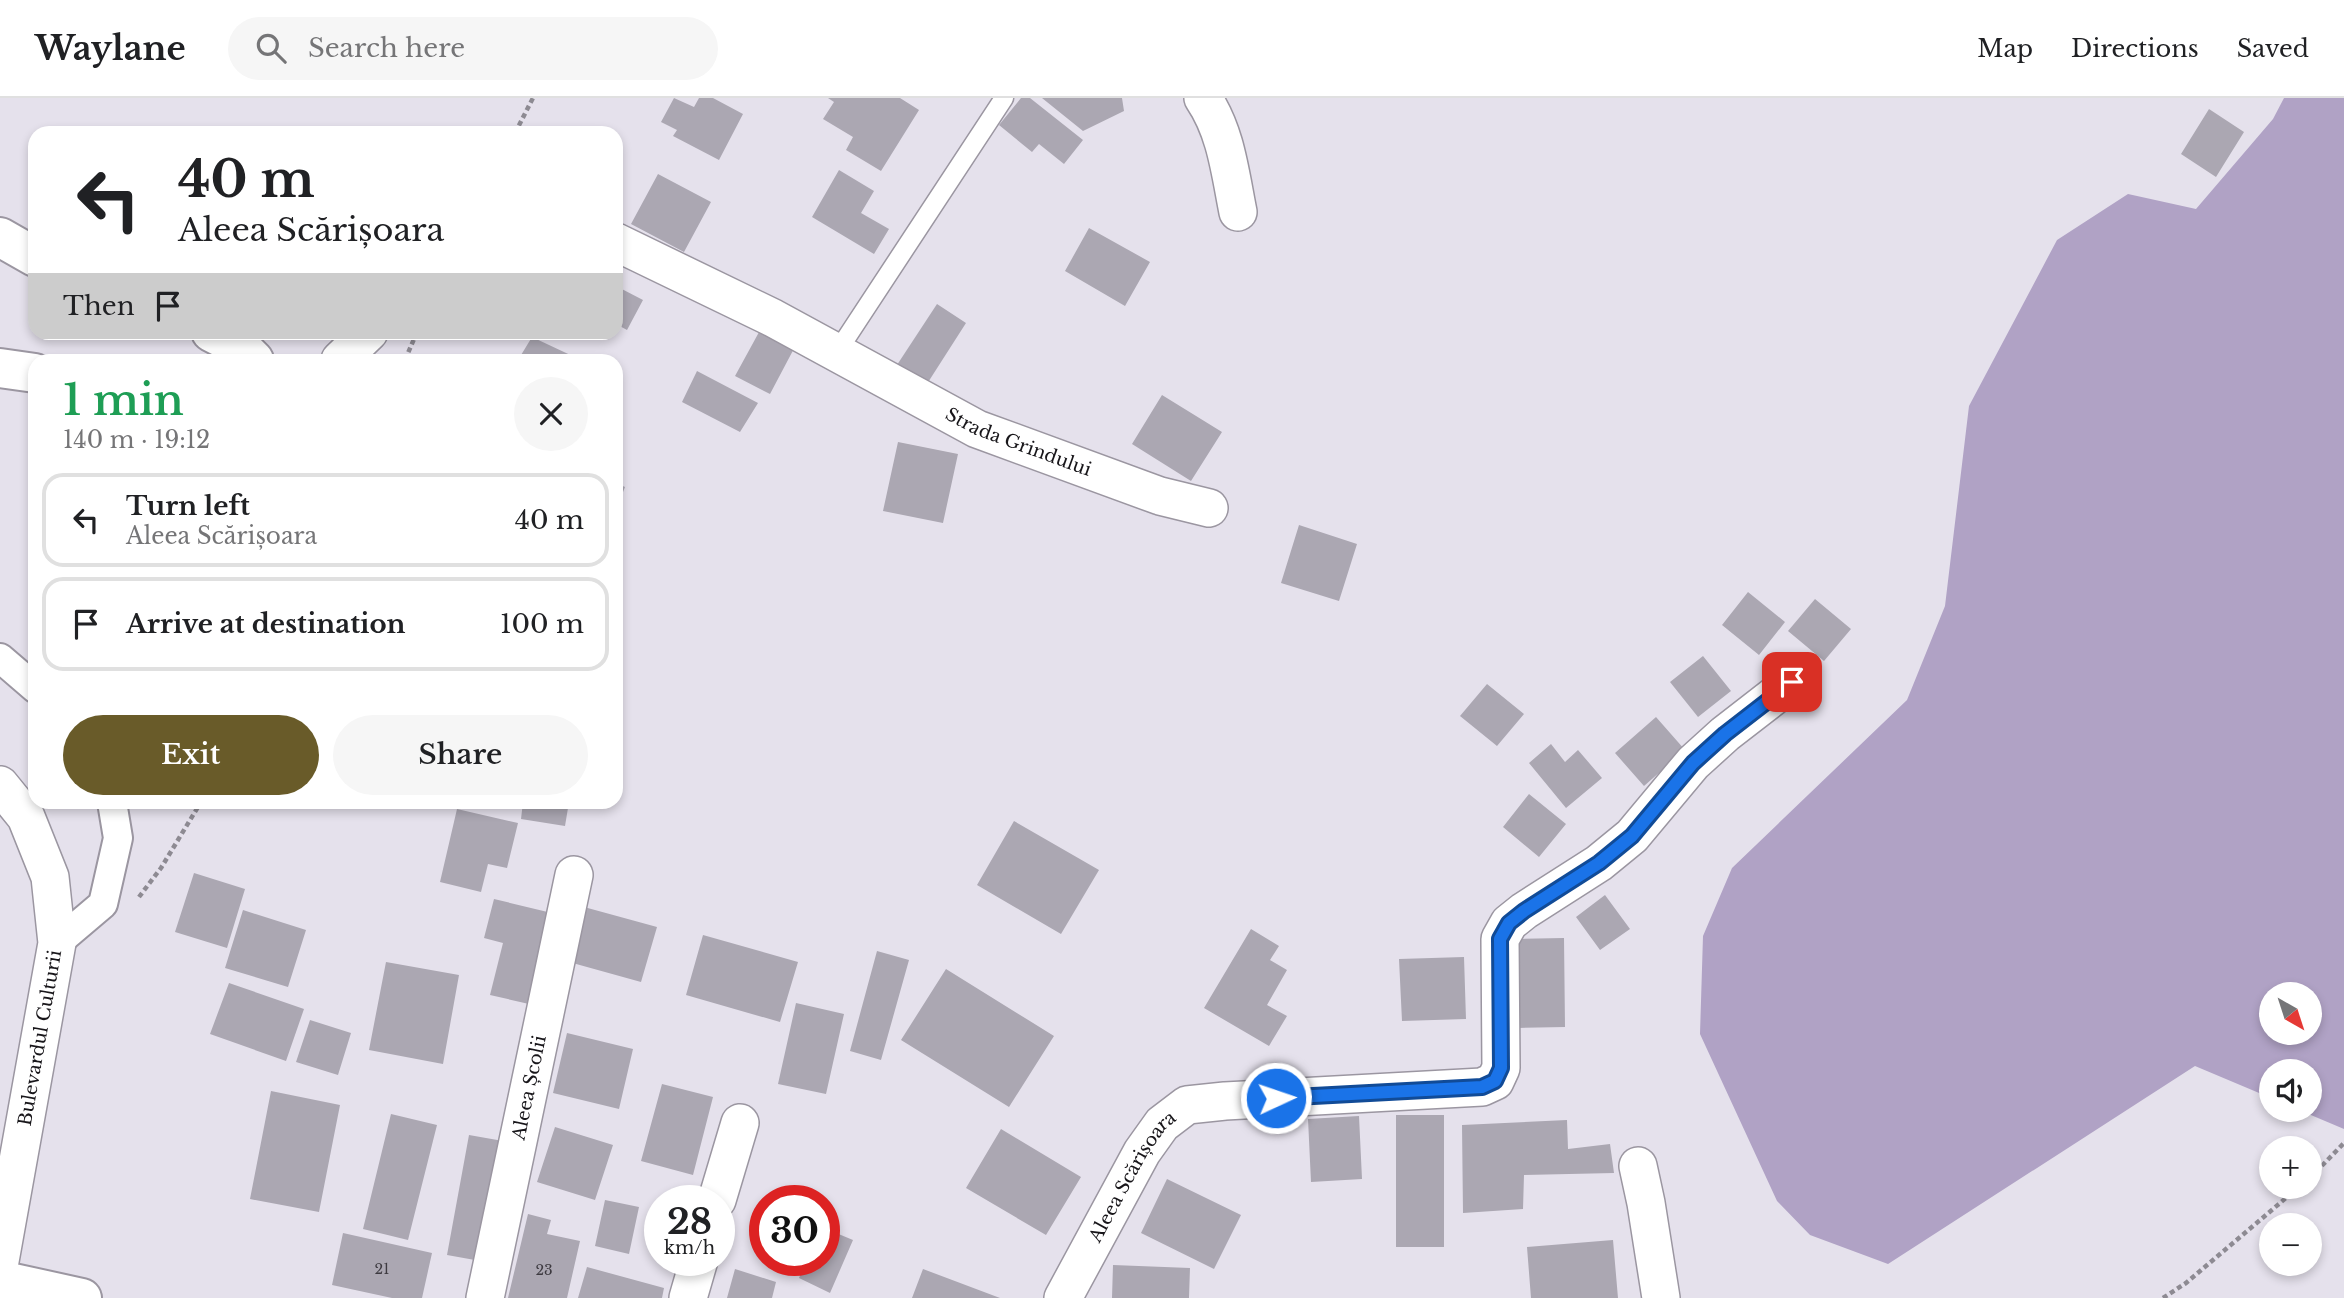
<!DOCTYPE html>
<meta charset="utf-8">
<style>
body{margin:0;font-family:"Libre Baskerville",serif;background:#f6f6f6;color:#202124;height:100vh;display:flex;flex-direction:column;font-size:26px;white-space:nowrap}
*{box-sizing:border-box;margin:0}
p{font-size:23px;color:#757577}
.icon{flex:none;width:38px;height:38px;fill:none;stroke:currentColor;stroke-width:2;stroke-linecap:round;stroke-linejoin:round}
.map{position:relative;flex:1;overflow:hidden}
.side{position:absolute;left:28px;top:256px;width:595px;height:455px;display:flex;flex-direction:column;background:#fff;border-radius:21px;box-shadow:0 4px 10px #0003}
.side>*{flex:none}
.guide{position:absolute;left:28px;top:28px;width:595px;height:214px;border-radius:21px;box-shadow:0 4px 10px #0003;background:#fff;color:#202124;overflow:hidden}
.needle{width:46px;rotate:141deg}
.controls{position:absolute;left:2259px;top:884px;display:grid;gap:14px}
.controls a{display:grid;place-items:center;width:63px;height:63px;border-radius:50%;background:#fff;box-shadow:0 4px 10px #0003;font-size:35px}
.speed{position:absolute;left:644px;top:1087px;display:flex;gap:14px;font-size:35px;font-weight:700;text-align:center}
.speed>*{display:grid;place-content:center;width:91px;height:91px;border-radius:50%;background:#fff;box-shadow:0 4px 10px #0003;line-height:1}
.speed small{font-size:18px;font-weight:400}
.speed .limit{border:10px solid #d22;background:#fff;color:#111}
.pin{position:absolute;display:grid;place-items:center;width:60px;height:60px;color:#fff;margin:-30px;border-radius:14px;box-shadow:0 4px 10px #0006}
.me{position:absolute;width:77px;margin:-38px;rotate:87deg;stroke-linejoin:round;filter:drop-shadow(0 0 5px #0008)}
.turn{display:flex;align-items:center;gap:24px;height:147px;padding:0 35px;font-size:32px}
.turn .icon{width:91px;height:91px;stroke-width:2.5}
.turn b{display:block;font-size:49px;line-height:60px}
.then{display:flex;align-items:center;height:66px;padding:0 35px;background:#0003;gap:14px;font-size:26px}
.round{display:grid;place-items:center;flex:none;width:74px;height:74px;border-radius:37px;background:#f6f6f6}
.head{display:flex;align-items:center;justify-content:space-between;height:119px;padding:0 35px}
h1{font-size:42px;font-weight:600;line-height:52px;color:#1e9e55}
.action{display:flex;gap:14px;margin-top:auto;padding:14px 35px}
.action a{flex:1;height:80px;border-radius:42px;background:#695b29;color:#fff;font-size:28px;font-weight:600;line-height:80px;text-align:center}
.action a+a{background:#f6f6f6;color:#202124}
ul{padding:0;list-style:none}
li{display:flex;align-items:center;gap:21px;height:94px;margin:0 14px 10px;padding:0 21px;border:4px solid #e0e0e0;border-radius:21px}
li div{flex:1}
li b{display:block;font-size:26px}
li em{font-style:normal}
header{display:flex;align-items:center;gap:42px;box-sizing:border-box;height:98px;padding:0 35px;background:#fff;border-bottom:2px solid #e0e0e0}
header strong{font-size:33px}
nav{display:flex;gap:38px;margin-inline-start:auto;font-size:24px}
.search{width:490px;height:63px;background:#f6f6f6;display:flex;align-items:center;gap:18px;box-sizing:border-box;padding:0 24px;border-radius:38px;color:#757577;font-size:26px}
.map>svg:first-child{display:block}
.forest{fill:#b0a2c5;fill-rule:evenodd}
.building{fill:#aba7b2}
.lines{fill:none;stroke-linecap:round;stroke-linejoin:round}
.service-casing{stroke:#9b96a1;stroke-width:21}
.pedestrian-casing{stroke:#9b96a1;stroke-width:32}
.minor-casing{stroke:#9b96a1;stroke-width:40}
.tertiary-casing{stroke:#9b96a1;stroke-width:42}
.secondary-casing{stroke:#9b96a1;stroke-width:42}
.path{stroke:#8d8a92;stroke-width:4.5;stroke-dasharray:5 3.5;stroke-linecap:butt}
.service{stroke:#fff;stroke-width:18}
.pedestrian{stroke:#fff;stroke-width:28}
.minor{stroke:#fff;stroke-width:37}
.tertiary{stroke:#fff;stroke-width:38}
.secondary{stroke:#fff;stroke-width:38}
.route-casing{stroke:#114b97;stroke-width:18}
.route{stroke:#1a73e8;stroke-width:12}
.labels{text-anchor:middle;stroke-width:5;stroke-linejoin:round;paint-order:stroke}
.number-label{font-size:14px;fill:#3d3a40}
.street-label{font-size:18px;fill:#18161a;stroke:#fff}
</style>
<header>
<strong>Waylane</strong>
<div class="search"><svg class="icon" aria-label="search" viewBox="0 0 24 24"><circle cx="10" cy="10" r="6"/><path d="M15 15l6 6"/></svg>Search here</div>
<nav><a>Map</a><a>Directions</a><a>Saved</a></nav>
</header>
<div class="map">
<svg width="2344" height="1200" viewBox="0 0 2344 1200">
<rect width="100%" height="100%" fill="#e5e1ec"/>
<path class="forest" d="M2284 0H2344V1031L2299 1012H2310V973H2272L2271 1000 2195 968 1888 1166 1810 1137 1777 1103 1700 936 1703 838 1732 770 1907 602 1945 508 1969 308 2057 142 2128 96 2196 111 2273 21ZM2272 896H2310V934H2272Z"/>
<path class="building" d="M674 0 694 9 699 0H713L743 16 719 62 673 38 677 32 661 24Z
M828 0H900L919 12 881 73 846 52 853 39 823 21 834 4Z
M1021 0H1030L1083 42 1064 66 1039 46 1032 54 999 27Z
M1042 0H1122L1124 13 1083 33Z
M2209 11 2244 34 2216 79 2181 56Z
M839 72 874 93 861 115 889 131 874 156 812 119Z
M658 76 711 104 684 154 631 126Z
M1089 130 1150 164 1125 208 1065 173Z
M616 188 643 202 627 232 616 226Z
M937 206 966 225 925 289 895 270Z
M764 225 798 243 770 296 735 278Z
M532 239 581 262H518Z
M697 273 758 305 740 334 682 304Z
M1162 297 1222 334 1191 383 1132 346Z
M898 344 958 356 943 425 883 413Z
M616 385 625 389 616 412Z
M1299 427 1357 446 1339 503 1281 485Z
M1748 494 1785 524 1759 557 1722 527Z
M1815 501 1851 531 1824 563 1788 533Z
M1703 558 1731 593 1698 619 1670 584Z
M1487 586 1524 616 1497 648 1460 618Z
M1656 619 1685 652 1644 688 1615 655Z
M1551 646 1565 664 1578 652 1602 680 1566 710 1529 665Z
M1529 696 1566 726 1539 759 1503 729Z
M523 704H569L565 728 521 721Z
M457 711 518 725 507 770 488 766 481 794 440 784Z
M1014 723 1099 772 1061 836 977 787Z
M194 775 245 791 227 850 175 834Z
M1605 797 1630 831 1600 852 1576 819Z
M494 801 556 816 529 906 490 897 503 845 484 840Z
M584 809 657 829 641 884 569 864Z
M243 812 306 832 288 889 225 870Z
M1251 831 1279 848 1270 862 1287 872 1267 907 1287 918 1269 948 1204 910Z
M703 837 798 864 780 924 686 897Z
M1564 840 1565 929 1518 930 1517 841Z
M877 853 909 862 881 962 850 953Z
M1464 859 1466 921 1402 923 1399 861Z
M386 864 459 877 443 966 369 952Z
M946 871 1054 938 1009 1009 901 942Z
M229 885 304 911 286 963 210 936Z
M796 905 844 916 826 996 778 986Z
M310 922 351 935 338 977 296 964Z
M567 935 633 951 619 1011 553 995Z
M662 986 713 999 693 1077 641 1063Z
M271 993 340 1007 319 1114 250 1101Z
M391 1016 437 1027 408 1142 363 1131Z
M1396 1017H1444V1149H1396Z
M1359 1018 1362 1081 1311 1084 1308 1021Z
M1567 1022 1568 1051 1610 1046 1614 1075 1524 1077 1523 1111 1463 1115 1462 1027Z
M555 1029 613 1047 595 1102 537 1084Z
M1001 1031 1081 1079 1046 1137 966 1090Z
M469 1037 503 1043 486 1164 447 1157Z
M1167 1081 1241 1117 1214 1171 1141 1135Z
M605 1102 639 1109 629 1156 595 1148Z
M528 1116 551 1122 547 1136 580 1143 567 1200H508Z
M824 1130 853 1142 830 1195 799 1180 807 1162H824Z
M343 1135 432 1155 422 1200H392L332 1187Z
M1613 1142 1618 1200H1531L1527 1149Z
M1113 1167 1190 1170 1189 1200H1112Z
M587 1169 664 1190 662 1200H578Z
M735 1171 776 1184 772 1200H727Z
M923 1171 1000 1200H912Z"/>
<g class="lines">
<defs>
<path id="service" d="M837 254 1004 0"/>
<path id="pedestrian" d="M0 560 35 590
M57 845 103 806 118 740 112 704"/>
<g id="minor">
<path d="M1203 0C1226 34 1230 74 1238 114"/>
<path id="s1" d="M616 144 773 220 977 331 1160 398 1209 410"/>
<path d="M340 262 369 234"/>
<path d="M0 687 26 719 50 779 57 845 0 1163"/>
<path d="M1638 1068 1646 1105 1661 1200"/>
<path d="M717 1102 740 1025"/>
<path id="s2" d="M485 1200 574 777"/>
<path d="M688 1200 699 1162"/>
<path id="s3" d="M1063 1200 1142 1054 1162 1026 1187 1007 1225 1003 1482 989 1495 983 1501 970 1500 841 1509 825 1524 813 1599 765 1632 738 1693 665 1725 636 1792 584"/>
</g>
<path id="tertiary" d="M0 139 35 159
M211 234 242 250 254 262
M0 270 35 275"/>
<path id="secondary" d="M0 1182 82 1200"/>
</defs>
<use href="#service" class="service-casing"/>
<use href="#pedestrian" class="pedestrian-casing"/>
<use href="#minor" class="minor-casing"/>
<use href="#tertiary" class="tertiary-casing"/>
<use href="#secondary" class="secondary-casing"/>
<path class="path" d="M515 35 533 0
M405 262 417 234
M139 799 161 770 201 704
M2310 1080 2344 1045
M2163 1200 2186 1185 2300 1088"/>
<use href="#service" class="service"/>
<use href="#pedestrian" class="pedestrian"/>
<use href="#minor" class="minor"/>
<use href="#tertiary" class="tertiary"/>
<use href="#secondary" class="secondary"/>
</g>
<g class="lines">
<defs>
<path id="route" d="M1276 1000 1482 989 1495 983 1501 970 1500 841 1509 825 1524 813 1599 765 1632 738 1693 665 1725 636 1792 584"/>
</defs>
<use href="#route" class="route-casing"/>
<use href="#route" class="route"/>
</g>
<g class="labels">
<g class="number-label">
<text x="382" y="1176">21</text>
<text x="544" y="1177">23</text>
</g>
<g class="street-label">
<text dy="6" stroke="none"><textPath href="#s1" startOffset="450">Strada Grindului</textPath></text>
<text transform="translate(40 940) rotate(-80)" y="6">Bulevardul Culturii</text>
<text dy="6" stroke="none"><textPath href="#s2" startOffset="215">Aleea Școlii</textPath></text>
<text dy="6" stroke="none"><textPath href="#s3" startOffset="140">Aleea Scărișoara</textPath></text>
</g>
</g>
</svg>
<div class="controls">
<a><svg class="needle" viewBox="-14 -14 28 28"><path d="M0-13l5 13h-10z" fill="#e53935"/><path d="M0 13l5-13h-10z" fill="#757577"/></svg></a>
<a><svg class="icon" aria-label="sound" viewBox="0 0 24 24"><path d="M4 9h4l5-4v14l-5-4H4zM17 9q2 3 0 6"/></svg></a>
<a>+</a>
<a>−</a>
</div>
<div class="speed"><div>28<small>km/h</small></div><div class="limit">30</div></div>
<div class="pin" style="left:1792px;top:584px;background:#d93025"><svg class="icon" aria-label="arrive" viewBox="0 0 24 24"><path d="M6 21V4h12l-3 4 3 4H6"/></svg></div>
<svg class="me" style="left:1276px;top:1000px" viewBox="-20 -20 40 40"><circle r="17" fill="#1a73e8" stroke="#fff" stroke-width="3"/><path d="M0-11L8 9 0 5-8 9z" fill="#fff"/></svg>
<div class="guide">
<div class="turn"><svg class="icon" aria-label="left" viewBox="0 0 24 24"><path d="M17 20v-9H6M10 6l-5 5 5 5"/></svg><div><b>40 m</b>Aleea Scărișoara</div></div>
<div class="then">Then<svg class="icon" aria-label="arrive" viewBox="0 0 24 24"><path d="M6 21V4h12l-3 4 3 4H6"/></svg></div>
</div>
<section class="side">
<div class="head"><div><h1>1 min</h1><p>140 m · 19:12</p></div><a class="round"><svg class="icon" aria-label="close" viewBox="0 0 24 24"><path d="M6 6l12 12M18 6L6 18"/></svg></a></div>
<ul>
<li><svg class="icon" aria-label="left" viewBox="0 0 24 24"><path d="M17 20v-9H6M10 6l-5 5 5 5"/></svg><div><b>Turn left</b><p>Aleea Scărișoara</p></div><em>40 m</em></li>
<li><svg class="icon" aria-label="arrive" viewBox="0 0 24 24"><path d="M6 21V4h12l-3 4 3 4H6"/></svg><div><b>Arrive at destination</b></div><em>100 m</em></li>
</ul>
<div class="action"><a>Exit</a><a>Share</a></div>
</section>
</div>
